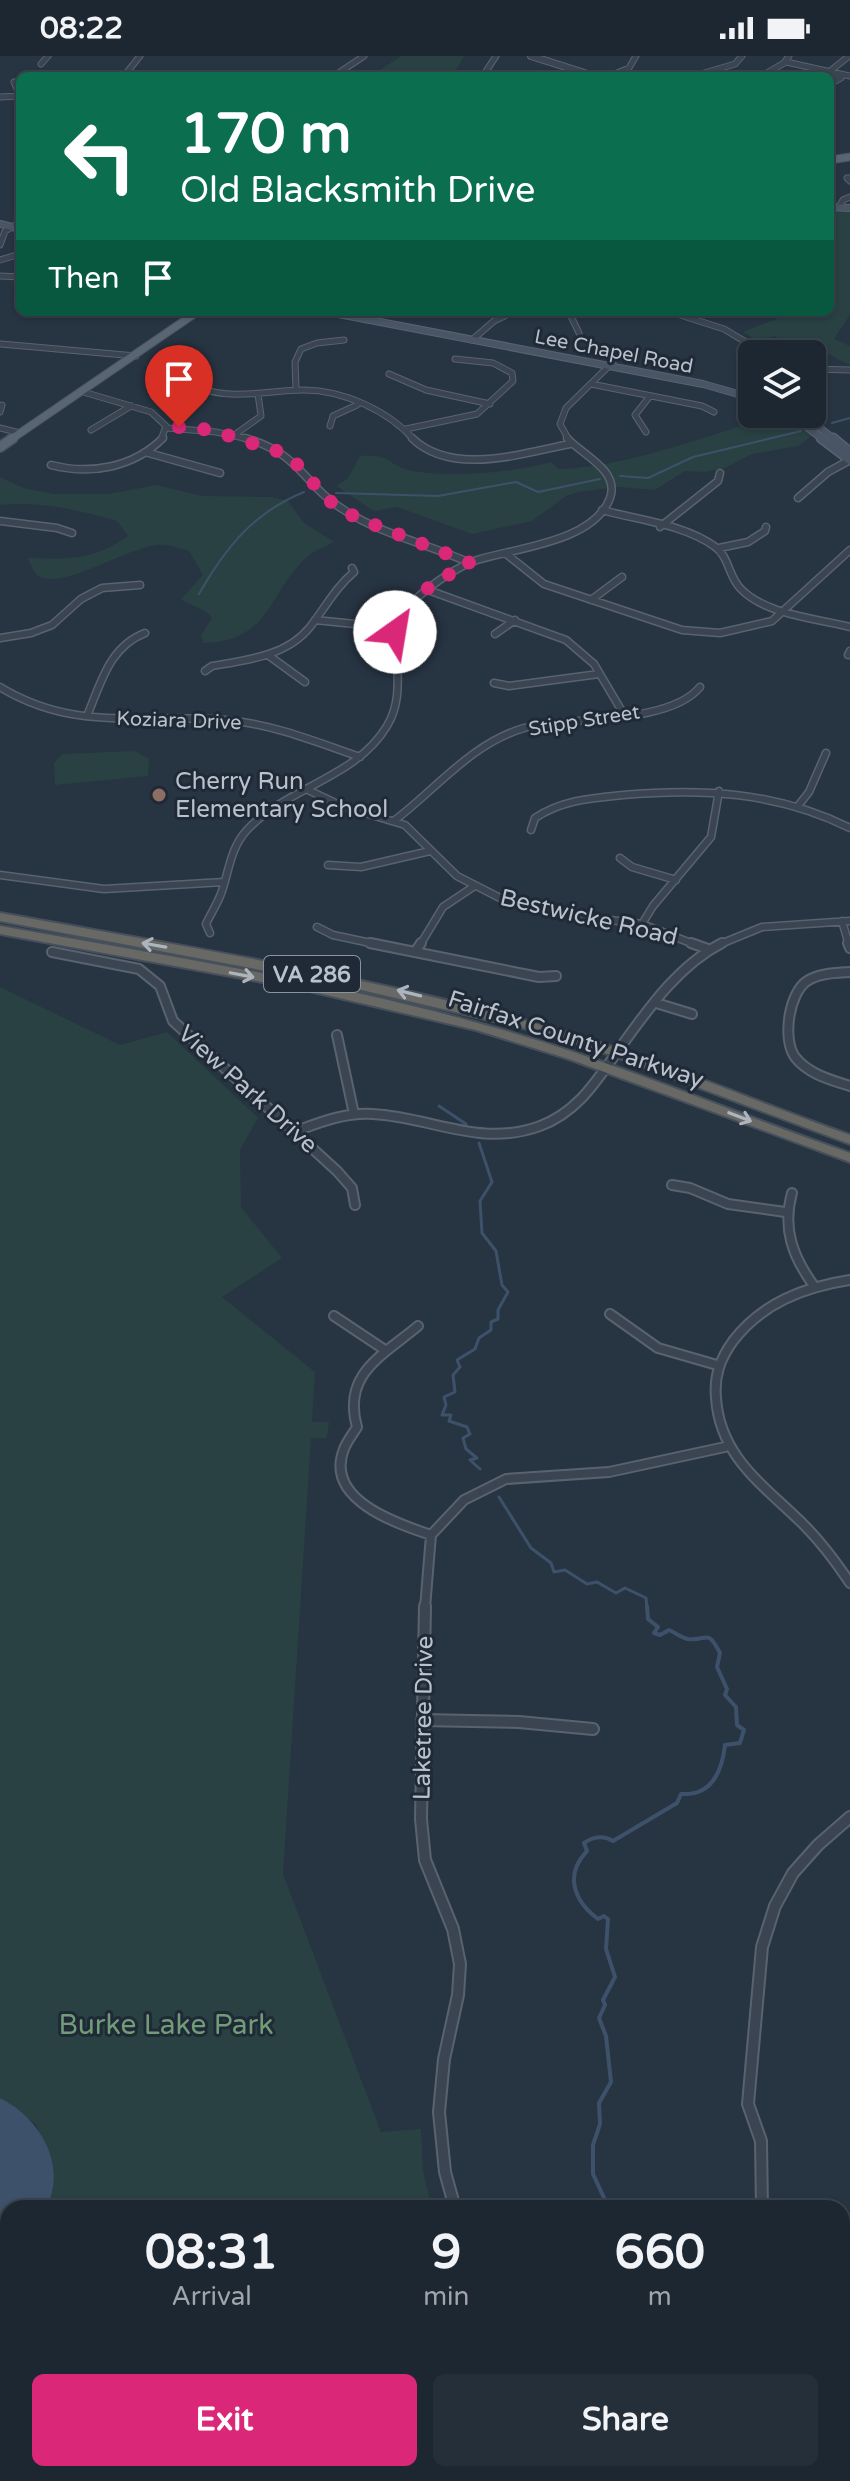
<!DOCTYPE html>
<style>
body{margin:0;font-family:"Varela Round",sans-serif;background:#252f3a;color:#f1f3f6;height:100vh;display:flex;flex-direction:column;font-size:30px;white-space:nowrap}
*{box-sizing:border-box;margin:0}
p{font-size:26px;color:#a0a5ac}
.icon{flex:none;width:44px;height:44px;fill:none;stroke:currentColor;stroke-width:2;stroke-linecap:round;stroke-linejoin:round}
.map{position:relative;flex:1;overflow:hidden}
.drawer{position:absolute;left:0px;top:2144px;width:850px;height:282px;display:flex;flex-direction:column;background:#1d2732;border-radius:24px 24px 0 0;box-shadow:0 2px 6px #0004,0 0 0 2px #3b444d}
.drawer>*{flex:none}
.top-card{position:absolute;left:16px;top:16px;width:818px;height:244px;border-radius:12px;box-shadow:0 2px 6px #0004,0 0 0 2px #3b444d;background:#0b6e4f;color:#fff;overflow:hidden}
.buttons{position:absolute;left:738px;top:284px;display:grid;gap:16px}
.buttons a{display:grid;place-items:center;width:88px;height:88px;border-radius:12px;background:#1d2732;box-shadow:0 2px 6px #0004,0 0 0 2px #3b444d;font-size:40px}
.pin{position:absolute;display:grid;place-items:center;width:68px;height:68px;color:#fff;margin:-82px -34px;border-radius:50% 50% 50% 0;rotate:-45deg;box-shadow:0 0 8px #0007}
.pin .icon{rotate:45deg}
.me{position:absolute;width:88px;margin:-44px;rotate:32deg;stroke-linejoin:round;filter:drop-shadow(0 0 6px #0008)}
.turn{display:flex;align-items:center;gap:28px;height:168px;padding:0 32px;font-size:36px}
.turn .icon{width:104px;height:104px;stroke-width:2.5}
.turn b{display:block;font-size:56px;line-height:68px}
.then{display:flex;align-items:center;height:76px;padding:0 32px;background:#0003;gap:16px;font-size:30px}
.eta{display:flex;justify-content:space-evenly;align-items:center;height:136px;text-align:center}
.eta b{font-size:48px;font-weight:700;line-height:56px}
.button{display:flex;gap:16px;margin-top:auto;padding:16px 32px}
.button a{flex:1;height:92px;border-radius:12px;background:#db2777;color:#fff;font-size:32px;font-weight:700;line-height:92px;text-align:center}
.button a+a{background:#252f3a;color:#f1f3f6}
.status{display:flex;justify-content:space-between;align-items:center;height:56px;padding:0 40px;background:#1d2732;direction:ltr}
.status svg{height:22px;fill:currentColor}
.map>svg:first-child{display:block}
.green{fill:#294143}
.water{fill:#3d526a}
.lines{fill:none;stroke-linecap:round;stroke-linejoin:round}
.stream-far2{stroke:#3d526a;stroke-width:2}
.stream-far1{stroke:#3d526a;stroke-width:3}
.stream{stroke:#3d526a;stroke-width:4}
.minor-far3-casing{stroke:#59636f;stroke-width:7}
.minor-far2-casing{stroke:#59636f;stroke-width:9}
.minor-far1-casing{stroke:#59636f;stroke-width:12}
.minor-casing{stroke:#59636f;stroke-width:14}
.tertiary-casing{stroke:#59636f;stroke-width:8}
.secondary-far1-casing{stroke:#59636f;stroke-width:8}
.secondary-casing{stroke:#59636f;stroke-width:11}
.primary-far1-casing{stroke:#48515e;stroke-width:9}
.primary-casing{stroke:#48515e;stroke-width:12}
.trunk-casing{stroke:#46505c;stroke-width:4}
.minor-far3{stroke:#3b4552;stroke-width:5}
.minor-far2{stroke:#3b4552;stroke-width:6}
.minor-far1{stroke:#3b4552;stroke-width:8}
.minor{stroke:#3b4552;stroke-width:10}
.tertiary{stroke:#3b4552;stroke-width:6}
.secondary-far1{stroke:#495565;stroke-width:6}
.secondary{stroke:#495565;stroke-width:8}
.primary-far1{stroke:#596572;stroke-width:7}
.primary{stroke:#596572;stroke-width:9}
.trunk{fill:#686865;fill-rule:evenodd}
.oneway{stroke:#acb4bd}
.route{stroke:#db2777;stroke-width:14;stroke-dasharray:0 25.2}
.education-dot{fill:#8d6e63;stroke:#202a37;stroke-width:3}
.labels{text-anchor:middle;stroke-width:6;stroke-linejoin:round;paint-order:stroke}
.far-street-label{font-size:20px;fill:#b8c1cc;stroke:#202a37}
.shield{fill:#202a37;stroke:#8a949f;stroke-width:2}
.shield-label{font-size:22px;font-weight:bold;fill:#b8c1cc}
.poi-label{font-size:24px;fill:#b8c1cc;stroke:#202a37;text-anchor:start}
.street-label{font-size:24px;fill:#b8c1cc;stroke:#202a37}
.near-park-label{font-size:28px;fill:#709c78;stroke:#202a37}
</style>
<div class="status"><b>08:22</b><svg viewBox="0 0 49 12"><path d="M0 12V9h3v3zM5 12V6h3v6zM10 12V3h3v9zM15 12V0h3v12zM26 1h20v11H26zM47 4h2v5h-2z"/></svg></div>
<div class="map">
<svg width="850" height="2425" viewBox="0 0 850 2425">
<rect width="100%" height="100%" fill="#273442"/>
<path class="green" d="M401 0H464L453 20H371Z
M830 153 850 154V259L834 283 850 290V309L830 299 795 293 774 280 756 284 743 276 793 256H830Z
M780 358 811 380 799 390 752 398 725 412 705 416 685 415 655 434 618 431 578 436 566 440 532 465 472 478 397 451 374 455 336 430 348 422 360 400C391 397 389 411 413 415 459 422 506 417 551 406L558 413C626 412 714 377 780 358Z
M0 421 24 432 54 438H107L157 429 202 440 272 441 288 445 304 467 334 486C327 490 318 493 311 498 269 530 274 586 203 587L201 579 212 562C204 551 192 551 181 543L203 519 189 495C180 493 168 488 158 489 129 490 59 537 37 519 33 515 30 507 28 502 70 503 92 505 128 480L117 465C79 454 40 445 0 449Z
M135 695 149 703 148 720 55 729 54 707 62 698Z
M0 931 120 989 167 976 258 1062 240 1094 241 1151 282 1202 222 1241 315 1316 312 1366H329L327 1382H311L283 1818 381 2076 421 2073 423 2115 432 2152H46L50 2143 37 2069 0 2042Z
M53 2418H537L540 2425H57Z"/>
<path class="water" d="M0 2042C40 2062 68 2109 46 2152H8V2188L0 2192Z
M0 2223 8 2231V2418H53L57 2425H0Z"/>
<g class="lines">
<path class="stream-far2" d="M832 367 850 362
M620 420 648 422 693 401 801 375
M336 437 438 440 516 426 538 436 600 423
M199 538C226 491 253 457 304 436"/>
<path class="stream-far1" d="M439 1050 466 1068
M479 1087 492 1126 480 1145 482 1177 496 1195 502 1229 508 1236 498 1254V1263L491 1266V1274L479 1282 475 1293 457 1304 460 1311 453 1319 455 1336 444 1341 446 1349 442 1359H451L449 1365 467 1371 470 1378 463 1382 466 1393 477 1402 470 1404 480 1413
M499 1441 531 1492 551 1507 554 1516 565 1514 587 1528 597 1526 616 1537 625 1532 646 1542 647 1552"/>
<path class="stream" d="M603 2152 605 2144 593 2118V2089L600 2068 599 2047 611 2026 606 1980 599 1962 605 1949 603 1944 615 1921 606 1893 608 1863 604 1860 598 1863C574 1845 564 1819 587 1795L584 1787C593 1781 603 1779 613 1785L677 1747 681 1738C711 1740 722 1716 725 1689L740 1687 744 1674 737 1669 736 1651 725 1639 727 1633 717 1611 720 1597C707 1572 708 1585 688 1583 682 1582 674 1576 669 1574L660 1579 654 1577 658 1571 648 1563 647 1550
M734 2425 736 2418"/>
<defs>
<path id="minor-far3" d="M786 6 850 20
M41 8 48 0
M829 16 849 0
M96 20H100
M124 20 140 0
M334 20 364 0
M483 20 496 0
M610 20 629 12 636 0
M694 20 735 8 742 0
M762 20 784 7 789 0
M14 26 20 40
M830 28 841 22 835 20
M0 41 20 40
M850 122H847L850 125
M839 151 843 144 850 141
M0 189 5 175 17 168
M0 204 20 198
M0 220 20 221
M569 256 579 277
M671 256 724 273 766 298
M472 284 494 265 513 256
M1 288 136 300
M195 304 182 317 183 323C221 349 262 334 304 334 343 334 389 355 414 384
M812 313 850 314
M389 318 426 334 490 348
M591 328 702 350 714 356
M296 333 295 306 301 293 317 287 344 284
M80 335 151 356 166 370 161 384
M0 356 2 349
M330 370 333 360 357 349
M0 372 20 377
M167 372 216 376 253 384
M406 373 477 358 513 325 512 317 493 307 455 303
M91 374 131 350
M646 376 635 359 650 340
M233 380 261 360 258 338
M569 384 560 368 566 352 613 306"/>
<path id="minor-far2" d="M245 382C302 398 302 428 344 454 382 479 429 488 470 507
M412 382C452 421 523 397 570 388
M145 396 220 417
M51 409C90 419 133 412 163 382
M798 442 828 416 850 404
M602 454C638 464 683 468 714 490 729 500 728 519 740 532 765 559 816 562 850 571
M0 465 57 472 72 477
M660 471 718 425 720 417
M719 492 748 486 765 475 766 471
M505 497 544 528 682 574 720 577 772 565 850 494
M428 534 566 584 594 608 623 657
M591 544 622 521
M315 564 395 572
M495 578 515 564
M0 582 31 577 52 569 81 543 102 532 140 529
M268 599 305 626
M848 599 850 595
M205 615 212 610C247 604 287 600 310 571 325 552 335 532 354 516L352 512
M494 627 509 630 599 618
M0 631C79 679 149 655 235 665 278 670 319 687 360 701
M87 660C101 627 109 591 145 577
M308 734 342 750 405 769 457 820 504 844 563 858 642 868 696 889
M798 750 809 736 826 697
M395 764C436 733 472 687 524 672 570 660 669 669 700 631
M531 774 535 762C562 744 592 742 623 739 703 732 777 736 850 772
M620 802 632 811 676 824
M328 809 361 811 430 795
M0 819 104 833 224 826
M842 865 849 889
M642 868 653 850 711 781 719 735
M317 871 333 879 380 889
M210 877 206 868C211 857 218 847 222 835 229 814 231 791 247 774 287 731 356 722 387 670 415 623 373 576 425 535 440 523 457 511 477 504 515 492 594 486 610 442 620 414 582 399 567 382
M420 889 443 851 473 831
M718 889 762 871 850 865"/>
<path id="minor-far1" d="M370 887 539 921 556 920
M691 887 708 893
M848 887 850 892
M52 896 139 913 160 930 173 965 337 1115 352 1132 355 1149
M415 896 421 887
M850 916C836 917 819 917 807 925 789 937 782 983 795 1001 808 1018 831 1024 850 1030
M656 947 692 958
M337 979 354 1058
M296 1075C321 1066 346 1056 373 1058 431 1061 481 1092 540 1070 577 1056 595 1027 617 996 646 956 677 910 722 887
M672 1129 690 1132 728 1148 785 1156
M792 1137C782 1173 793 1201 814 1230
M850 1224C804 1231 762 1247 733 1285 720 1303 714 1320 716 1342 720 1402 765 1430 804 1469 822 1487 836 1506 850 1527
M610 1258 658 1292 717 1309
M334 1260 385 1294
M418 1270C382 1300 342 1318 357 1371 353 1378 347 1385 344 1393 324 1443 395 1467 431 1479
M425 1552 431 1479 464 1444 506 1423 609 1416 725 1391"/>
<path id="minor" d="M425 1550 421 1763 425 1804 453 1873 460 1908 458 1939 444 2003 439 2056 445 2116 455 2152
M422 1664 519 1666 593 1673
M762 2152 761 2085 748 2048 762 1891 775 1850 793 1817 818 1789 850 1761
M560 2418 563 2425"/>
<path id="tertiary" d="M531 0 594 20"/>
<path id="secondary-far1" d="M830 151 850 152
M0 168 20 173
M328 256 703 328 752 342
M789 358 824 384
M804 359 835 384"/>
<path id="secondary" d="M821 382 850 404
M833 382 850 396"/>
<path id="primary-far1" d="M830 104 850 101
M10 384 197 256"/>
<path id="primary" d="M0 391 13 382"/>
<path id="trunk" d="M0 857C181 890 364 919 541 969 647 998 747 1043 850 1079V1088L611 999 532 974 336 928 0 865Z
M0 870C162 899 326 924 485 969 610 1003 728 1055 850 1097V1106L569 1003 476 974 301 933 0 878Z"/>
</defs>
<use href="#minor-far3" class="minor-far3-casing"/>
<use href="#minor-far2" class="minor-far2-casing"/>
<use href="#minor-far1" class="minor-far1-casing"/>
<use href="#minor" class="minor-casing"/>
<use href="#tertiary" class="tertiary-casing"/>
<use href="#secondary-far1" class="secondary-far1-casing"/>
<use href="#secondary" class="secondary-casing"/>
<use href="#primary-far1" class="primary-far1-casing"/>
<use href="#primary" class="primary-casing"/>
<use href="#trunk" class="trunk-casing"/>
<use href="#minor-far3" class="minor-far3"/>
<use href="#minor-far2" class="minor-far2"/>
<use href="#minor-far1" class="minor-far1"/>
<use href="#minor" class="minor"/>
<use href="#tertiary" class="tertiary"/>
<use href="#secondary-far1" class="secondary-far1"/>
<use href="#secondary" class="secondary"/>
<use href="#primary-far1" class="primary-far1"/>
<use href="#primary" class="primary"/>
<use href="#trunk" class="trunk"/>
</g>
<defs><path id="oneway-shaft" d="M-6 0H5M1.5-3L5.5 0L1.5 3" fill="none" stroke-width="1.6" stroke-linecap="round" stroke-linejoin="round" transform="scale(2)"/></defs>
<g class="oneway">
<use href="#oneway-shaft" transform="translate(154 889) rotate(-170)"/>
<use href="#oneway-shaft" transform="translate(242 919) rotate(11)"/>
<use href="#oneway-shaft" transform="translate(409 937) rotate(-166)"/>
<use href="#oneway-shaft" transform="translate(740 1061) rotate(21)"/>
</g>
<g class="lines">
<path class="route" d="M179 371 211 374 280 396 294 405 328 444 355 461 470 507C442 522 402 543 395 576"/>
</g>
<circle class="education-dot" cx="159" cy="739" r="8"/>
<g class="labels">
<g class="far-street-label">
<text transform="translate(614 295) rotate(11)" y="7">Lee Chapel Road</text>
<text transform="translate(179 664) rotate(2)" y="7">Koziara Drive</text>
<text transform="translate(584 664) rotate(-9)" y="7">Stipp Street</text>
</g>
<rect class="shield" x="264" y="900" width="96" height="36" rx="6"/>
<g class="shield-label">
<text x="312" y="926">VA 286</text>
</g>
<g class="poi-label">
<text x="175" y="733">Cherry Run<tspan x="175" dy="28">Elementary School</tspan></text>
</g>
<g class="street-label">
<text transform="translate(589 861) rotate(13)" y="8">Bestwicke Road</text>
<text transform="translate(576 983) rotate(18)" y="8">Fairfax County Parkway</text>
<text transform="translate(248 1033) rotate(42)" y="8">View Park Drive</text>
<text transform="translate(423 1662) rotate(-89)" y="8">Laketree Drive</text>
</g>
<g class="near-park-label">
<text x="166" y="1978">Burke Lake Park</text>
</g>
</g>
</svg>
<div class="buttons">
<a><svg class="icon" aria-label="layers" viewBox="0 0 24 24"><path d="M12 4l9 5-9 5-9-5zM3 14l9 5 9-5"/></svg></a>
</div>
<div class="pin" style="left:179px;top:371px;background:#d93025"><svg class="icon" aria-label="arrive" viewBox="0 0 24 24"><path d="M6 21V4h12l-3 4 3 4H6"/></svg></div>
<svg class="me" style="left:395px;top:576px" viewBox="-20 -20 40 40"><circle r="19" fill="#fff"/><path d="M0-13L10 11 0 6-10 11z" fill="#db2777"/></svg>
<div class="top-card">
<div class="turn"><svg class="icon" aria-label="left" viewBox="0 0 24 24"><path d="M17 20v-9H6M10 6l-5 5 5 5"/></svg><div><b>170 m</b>Old Blacksmith Drive</div></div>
<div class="then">Then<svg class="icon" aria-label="arrive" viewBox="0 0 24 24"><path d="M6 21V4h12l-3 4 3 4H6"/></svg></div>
</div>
<section class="drawer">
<div class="eta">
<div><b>08:31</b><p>Arrival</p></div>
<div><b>9</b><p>min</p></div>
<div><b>660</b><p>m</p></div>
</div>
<div class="button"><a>Exit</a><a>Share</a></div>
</section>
</div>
